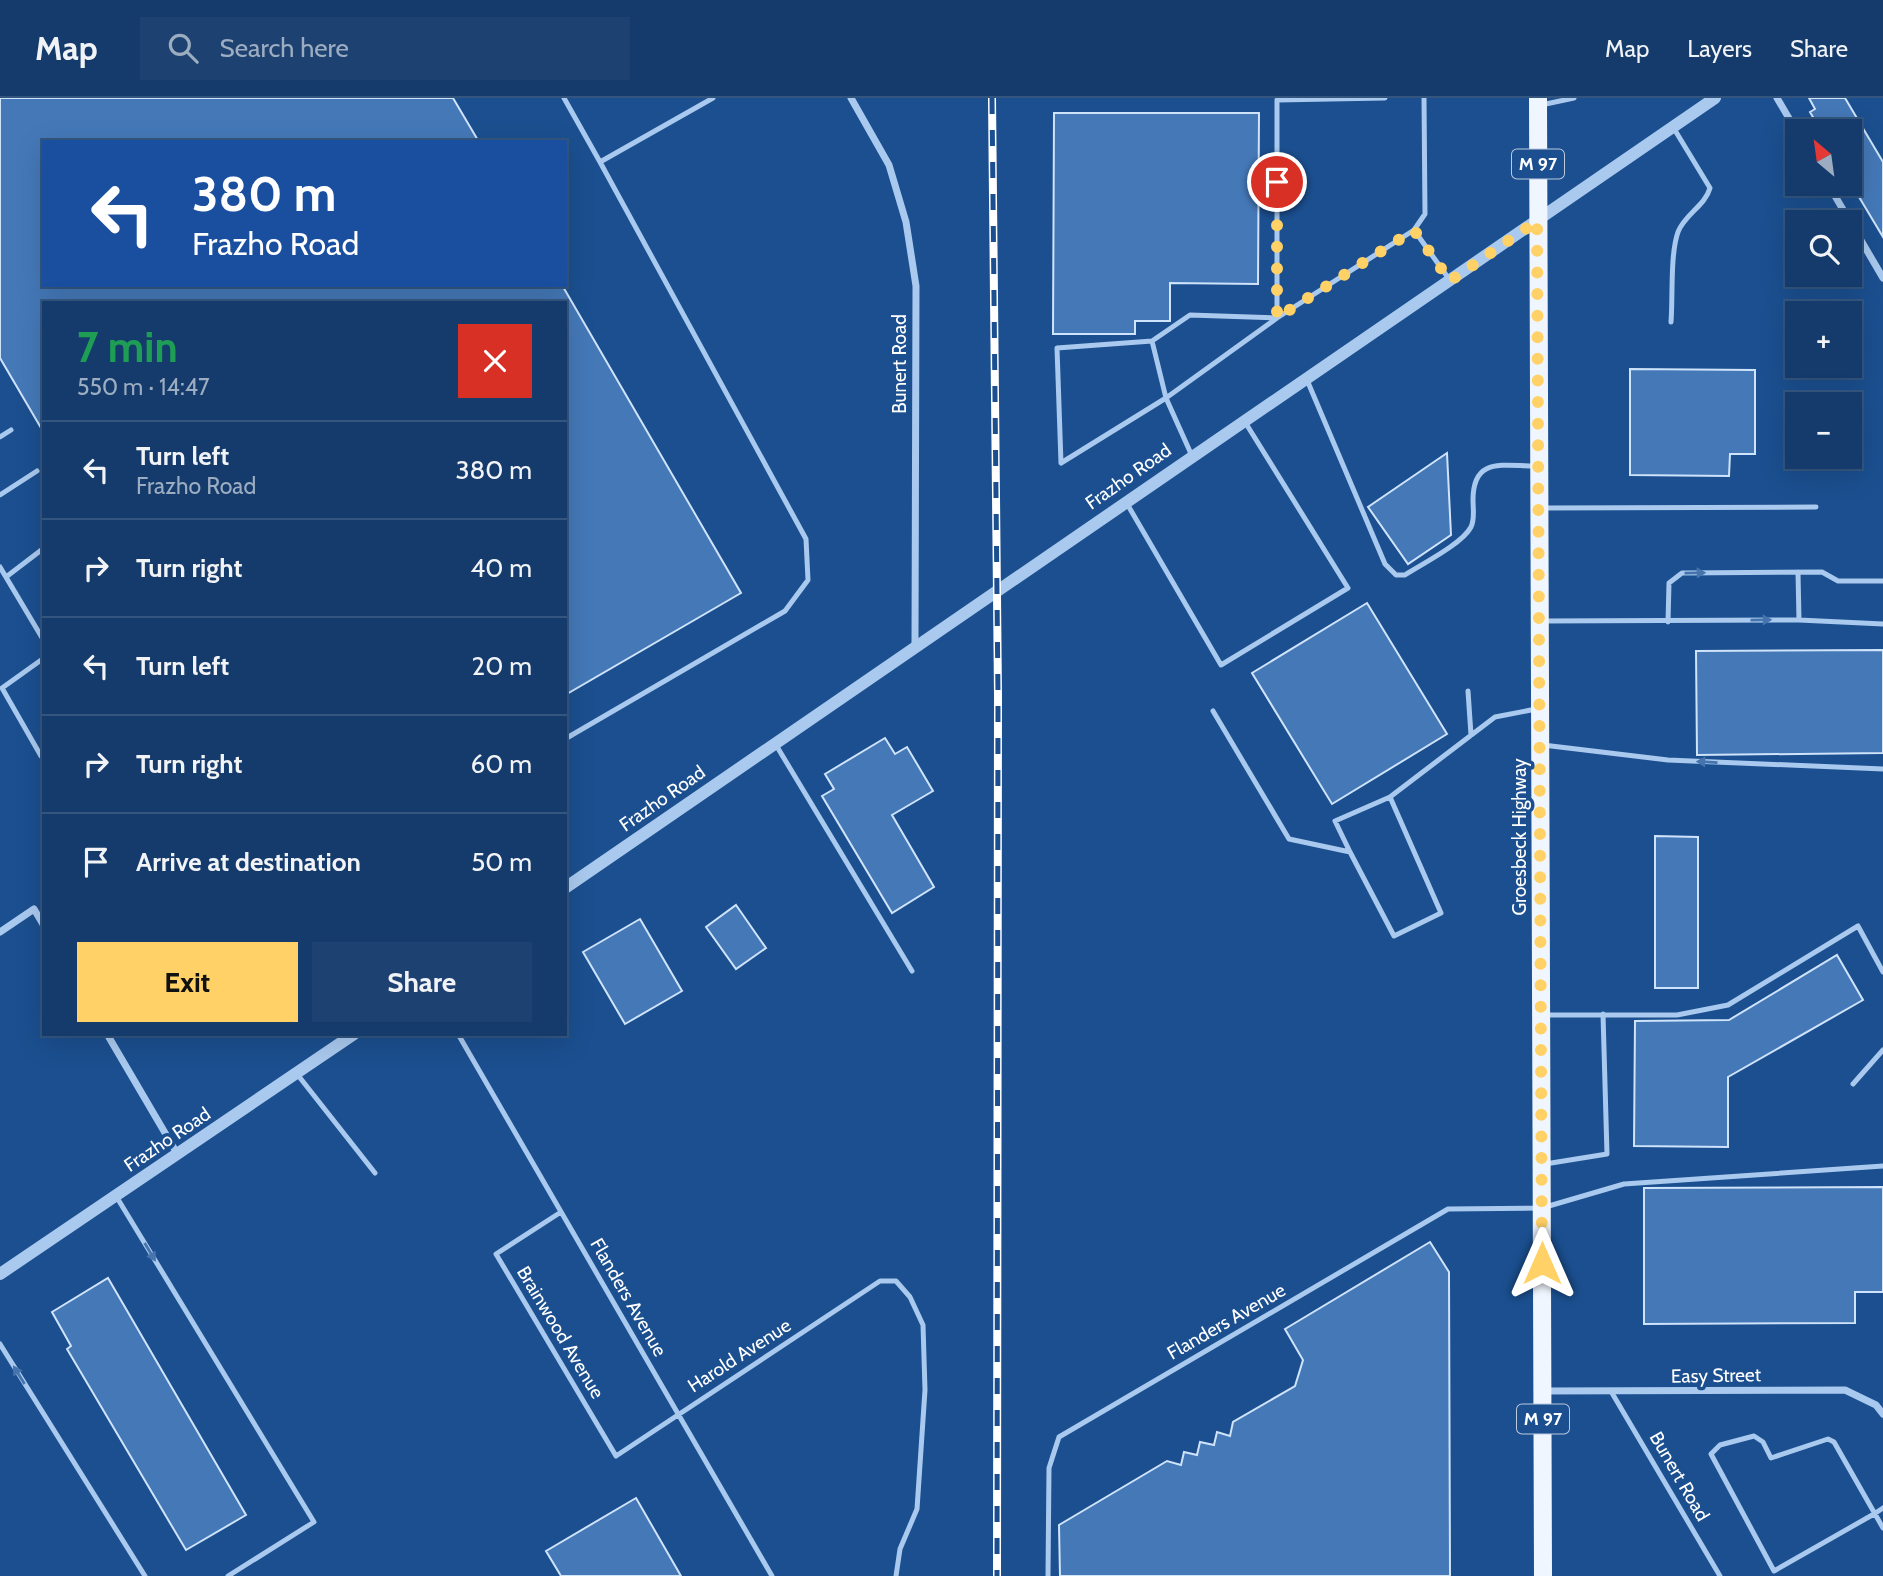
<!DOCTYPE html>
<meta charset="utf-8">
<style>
body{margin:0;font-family:Cabin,sans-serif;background:#1d4271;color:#f1f3f6;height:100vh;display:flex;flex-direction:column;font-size:26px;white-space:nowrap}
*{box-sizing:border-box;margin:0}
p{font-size:23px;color:#9dadc1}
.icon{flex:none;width:38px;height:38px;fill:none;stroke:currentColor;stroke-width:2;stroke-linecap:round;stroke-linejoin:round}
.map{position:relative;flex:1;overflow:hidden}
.sheet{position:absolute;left:42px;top:203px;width:525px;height:735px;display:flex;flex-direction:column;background:#143b6b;border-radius:0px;box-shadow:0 7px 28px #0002,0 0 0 2px #33557e}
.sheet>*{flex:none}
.guide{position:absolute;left:42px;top:42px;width:525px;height:147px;border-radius:0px;box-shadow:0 7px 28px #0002,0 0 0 2px #33557e;background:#1a4fa0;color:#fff;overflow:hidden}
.needle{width:46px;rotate:331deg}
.controls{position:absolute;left:1785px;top:21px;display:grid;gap:14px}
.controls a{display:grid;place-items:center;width:77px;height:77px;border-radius:0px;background:#143b6b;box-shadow:0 7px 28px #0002,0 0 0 2px #33557e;font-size:35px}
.pin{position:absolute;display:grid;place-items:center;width:60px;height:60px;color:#fff;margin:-30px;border:4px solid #fff;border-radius:50%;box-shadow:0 2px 7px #0007}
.me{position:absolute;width:77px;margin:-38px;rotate:0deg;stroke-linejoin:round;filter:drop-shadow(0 0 5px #0008)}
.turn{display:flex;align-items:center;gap:24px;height:147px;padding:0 35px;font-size:32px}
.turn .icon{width:91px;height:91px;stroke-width:2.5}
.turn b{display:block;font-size:49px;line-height:60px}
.round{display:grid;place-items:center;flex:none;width:74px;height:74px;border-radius:0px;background:#1d4271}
.overview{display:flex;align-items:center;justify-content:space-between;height:119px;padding:0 35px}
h1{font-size:42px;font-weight:800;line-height:52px;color:#1e9e55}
.action{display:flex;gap:14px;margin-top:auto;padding:14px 35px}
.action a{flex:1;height:80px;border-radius:0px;background:#ffd166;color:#111;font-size:28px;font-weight:800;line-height:80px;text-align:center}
.action a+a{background:#1d4271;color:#f1f3f6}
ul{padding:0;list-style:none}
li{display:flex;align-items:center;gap:21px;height:98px;padding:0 35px;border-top:2px solid #33557e}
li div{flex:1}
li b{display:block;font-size:26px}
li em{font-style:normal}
header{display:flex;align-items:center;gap:42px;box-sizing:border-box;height:98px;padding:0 35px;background:#143b6b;border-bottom:2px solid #33557e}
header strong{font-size:33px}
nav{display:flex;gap:38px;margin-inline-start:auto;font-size:24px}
.search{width:490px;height:63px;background:#1d4271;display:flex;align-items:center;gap:18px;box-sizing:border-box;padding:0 24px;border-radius:0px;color:#9dadc1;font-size:26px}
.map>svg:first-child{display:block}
.building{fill:#4478b7;stroke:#cfe3fa;stroke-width:2}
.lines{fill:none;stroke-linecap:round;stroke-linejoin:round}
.service{stroke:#a9c9ee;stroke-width:5}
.minor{stroke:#a9c9ee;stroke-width:7}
.tertiary{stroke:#a9c9ee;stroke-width:12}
.primary{stroke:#f0f6ff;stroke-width:18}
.rail-casing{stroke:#fff;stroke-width:8}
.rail{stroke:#1b4f8f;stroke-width:5;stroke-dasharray:16;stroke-linecap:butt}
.oneway{fill:#4674ac}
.route{stroke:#ffd166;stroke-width:12;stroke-dasharray:0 21.6}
.labels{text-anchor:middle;stroke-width:7;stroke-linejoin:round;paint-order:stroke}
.shield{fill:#1b4f8f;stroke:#bbcadd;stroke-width:2}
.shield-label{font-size:18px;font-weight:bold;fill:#fff}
.street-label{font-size:19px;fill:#fff;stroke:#1b4f8f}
</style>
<header>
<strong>Map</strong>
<div class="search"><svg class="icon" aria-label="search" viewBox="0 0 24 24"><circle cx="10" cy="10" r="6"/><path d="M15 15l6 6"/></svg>Search here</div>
<nav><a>Map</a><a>Layers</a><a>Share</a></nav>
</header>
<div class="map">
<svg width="1883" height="1478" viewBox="0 0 1883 1478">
<rect width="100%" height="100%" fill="#1b4f8f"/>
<path class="building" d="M0 0H453L479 44H44V187H562L741 495 565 597V205H44V335L0 260Z
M1809 0H1845L1883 64V139L1850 84V33H1821L1810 14 1815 11Z
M1054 15H1259L1258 186 1170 185V223H1135V236H1053Z
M1630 271 1755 272V356H1730L1729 378 1630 377Z
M1447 355 1451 437 1408 466 1368 409Z
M1367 505 1447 636 1332 706 1252 575Z
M1883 552V655L1697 657 1696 553Z
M885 640 895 656 907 649 933 693 892 717 934 789 892 815 822 698 834 691 825 676Z
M1655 738 1698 739V890H1655Z
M736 807 766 850 736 871 706 829Z
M640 821 682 893 625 926 583 854Z
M1837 857 1863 902 1728 979V1049L1634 1048 1635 923 1729 922Z
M1883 1089V1194H1855V1225L1644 1226V1090Z
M1430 1144 1449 1174 1450 1478H1060L1059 1427 1167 1363 1181 1367 1184 1354 1197 1357 1200 1344 1214 1347 1217 1334 1230 1338 1233 1324 1295 1288 1303 1262 1285 1231Z
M108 1180 246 1417 186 1452 67 1251 71 1248 52 1214Z
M636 1400 681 1478H561L546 1453Z"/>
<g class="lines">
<path class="service" d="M564 0 600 64
M1541 7 1574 0
M1414 132 1425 116 1424 0
M1671 224C1673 198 1670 157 1678 134 1685 116 1705 108 1710 90L1673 29
M1152 243 1190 217 1277 220V2L1385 0
M1152 243 1166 300 1061 365 1057 250Z
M1307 282 1385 466 1396 477H1405C1422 466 1462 446 1471 429 1475 421 1473 411 1473 402 1473 359 1502 368 1535 368
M0 339 11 332
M1192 358 1166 300 1277 220 1414 132 1449 181
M0 397 37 373
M1126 404 1221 567 1348 490 1245 324
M1542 410 1816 409
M0 469 44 543
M1798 474 1799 522
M6 479 44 450
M1543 523 1799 522 1883 526
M1668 524 1669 485 1682 475 1822 474 1838 483H1883
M1468 593 1471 637
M1213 613 1289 741 1350 754 1394 838 1441 815 1390 699
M565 641 785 513 808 482 806 441 600 64 713 0
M776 647 912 873
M1543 647 1668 662 1883 671
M41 658 2 590 44 560
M1350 754 1335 723 1390 699 1495 619 1536 611
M1544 917H1677L1728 907 1858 828 1883 874
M458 936 772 1478
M297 976 375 1075
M1853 986 1883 952
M1545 1066 1607 1056 1603 916
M116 1098 314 1424 228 1478
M561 1114 496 1156 616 1358 880 1183H896L910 1199 923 1227 925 1292 917 1411 900 1451 896 1478
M0 1246 145 1478
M1612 1295 1720 1478
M1883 1410 1874 1416 1774 1473 1711 1356 1720 1347 1754 1338 1763 1344 1771 1360 1828 1341 1834 1344 1883 1430
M1048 1478 1049 1370 1059 1339 1448 1111 1542 1110 1624 1086 1883 1068"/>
<path class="minor" d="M851 0 889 67 906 124 916 188 915 546
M1777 0 1797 34
M1828 86 1883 180
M0 834 34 811 44 828
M107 936 178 1057
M1543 1293 1845 1292 1876 1307 1883 1316"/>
<path class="tertiary" d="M565 790 1715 0
M0 1176 354 936"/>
<path class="primary" d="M1538 0 1543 1478"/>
<defs>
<path id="rail" d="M992 0 998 597 997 1478"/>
</defs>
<use href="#rail" class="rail-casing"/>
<use href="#rail" class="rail"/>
</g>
<defs><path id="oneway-solid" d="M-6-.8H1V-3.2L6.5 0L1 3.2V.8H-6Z" transform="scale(1.75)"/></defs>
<g class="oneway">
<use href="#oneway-solid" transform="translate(1695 475) rotate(-1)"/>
<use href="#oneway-solid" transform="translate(1761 522) rotate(-1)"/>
<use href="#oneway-solid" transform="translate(1707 664) rotate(-177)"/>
<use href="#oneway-solid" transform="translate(150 1154) rotate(59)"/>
<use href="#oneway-solid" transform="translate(19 1277) rotate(-122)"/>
</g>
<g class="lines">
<path class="route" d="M1277 84V220L1414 132 1450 183 1537 123 1542 1165"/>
</g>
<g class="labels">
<g class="shield">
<rect x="1512" y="51.5" width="52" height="29" rx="5"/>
<rect x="1517" y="1306.5" width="52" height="29" rx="5"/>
</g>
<g class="shield-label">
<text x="1538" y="72">M 97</text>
<text x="1543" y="1327">M 97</text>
</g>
<g class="street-label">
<text transform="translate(899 266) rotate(-90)" y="7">Bunert Road</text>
<text transform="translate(1128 378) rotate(-35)" y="7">Frazho Road</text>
<text transform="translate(662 700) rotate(-35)" y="7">Frazho Road</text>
<text transform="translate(1519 739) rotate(-90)" y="7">Groesbeck Highway</text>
<text transform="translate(167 1041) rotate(-34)" y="7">Frazho Road</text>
<text transform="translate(629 1199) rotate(60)" y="7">Flanders Avenue</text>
<text transform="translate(1226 1223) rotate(-30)" y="7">Flanders Avenue</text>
<text transform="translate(561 1234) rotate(59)" y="7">Brainwood Avenue</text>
<text transform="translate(739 1257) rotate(-33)" y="7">Harold Avenue</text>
<text transform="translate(1716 1277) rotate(-1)" y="7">Easy Street</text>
<text transform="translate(1680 1378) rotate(60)" y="7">Bunert Road</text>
</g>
</g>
</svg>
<div class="controls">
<a><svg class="needle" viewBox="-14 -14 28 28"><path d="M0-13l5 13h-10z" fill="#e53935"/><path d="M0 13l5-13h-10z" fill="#9dadc1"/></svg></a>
<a><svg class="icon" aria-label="search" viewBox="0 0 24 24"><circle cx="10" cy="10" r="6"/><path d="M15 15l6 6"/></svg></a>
<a>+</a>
<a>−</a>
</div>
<div class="pin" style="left:1277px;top:84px;background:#d93025"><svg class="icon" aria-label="arrive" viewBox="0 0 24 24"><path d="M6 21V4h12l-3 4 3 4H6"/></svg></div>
<svg class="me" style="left:1542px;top:1165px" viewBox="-20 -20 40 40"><path d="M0-17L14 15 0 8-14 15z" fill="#ffd166" stroke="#fff" stroke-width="4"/></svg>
<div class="guide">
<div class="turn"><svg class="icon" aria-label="left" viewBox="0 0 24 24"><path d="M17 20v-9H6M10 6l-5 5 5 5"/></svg><div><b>380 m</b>Frazho Road</div></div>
</div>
<section class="sheet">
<div class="overview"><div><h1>7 min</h1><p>550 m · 14:47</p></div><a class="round" style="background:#d93025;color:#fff"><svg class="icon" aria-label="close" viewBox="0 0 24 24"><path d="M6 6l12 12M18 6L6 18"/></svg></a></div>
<ul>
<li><svg class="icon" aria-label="left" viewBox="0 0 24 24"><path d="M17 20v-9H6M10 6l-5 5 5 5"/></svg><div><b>Turn left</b><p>Frazho Road</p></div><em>380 m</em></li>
<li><svg class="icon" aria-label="right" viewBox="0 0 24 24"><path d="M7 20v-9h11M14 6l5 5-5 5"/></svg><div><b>Turn right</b></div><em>40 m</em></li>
<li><svg class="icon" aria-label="left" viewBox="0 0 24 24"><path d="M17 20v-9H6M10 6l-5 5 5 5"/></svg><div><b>Turn left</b></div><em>20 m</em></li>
<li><svg class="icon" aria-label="right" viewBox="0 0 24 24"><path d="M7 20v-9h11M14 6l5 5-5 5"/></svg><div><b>Turn right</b></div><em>60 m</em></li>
<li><svg class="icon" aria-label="arrive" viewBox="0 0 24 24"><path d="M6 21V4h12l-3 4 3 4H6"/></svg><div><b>Arrive at destination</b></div><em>50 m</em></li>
</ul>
<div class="action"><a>Exit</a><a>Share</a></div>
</section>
</div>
